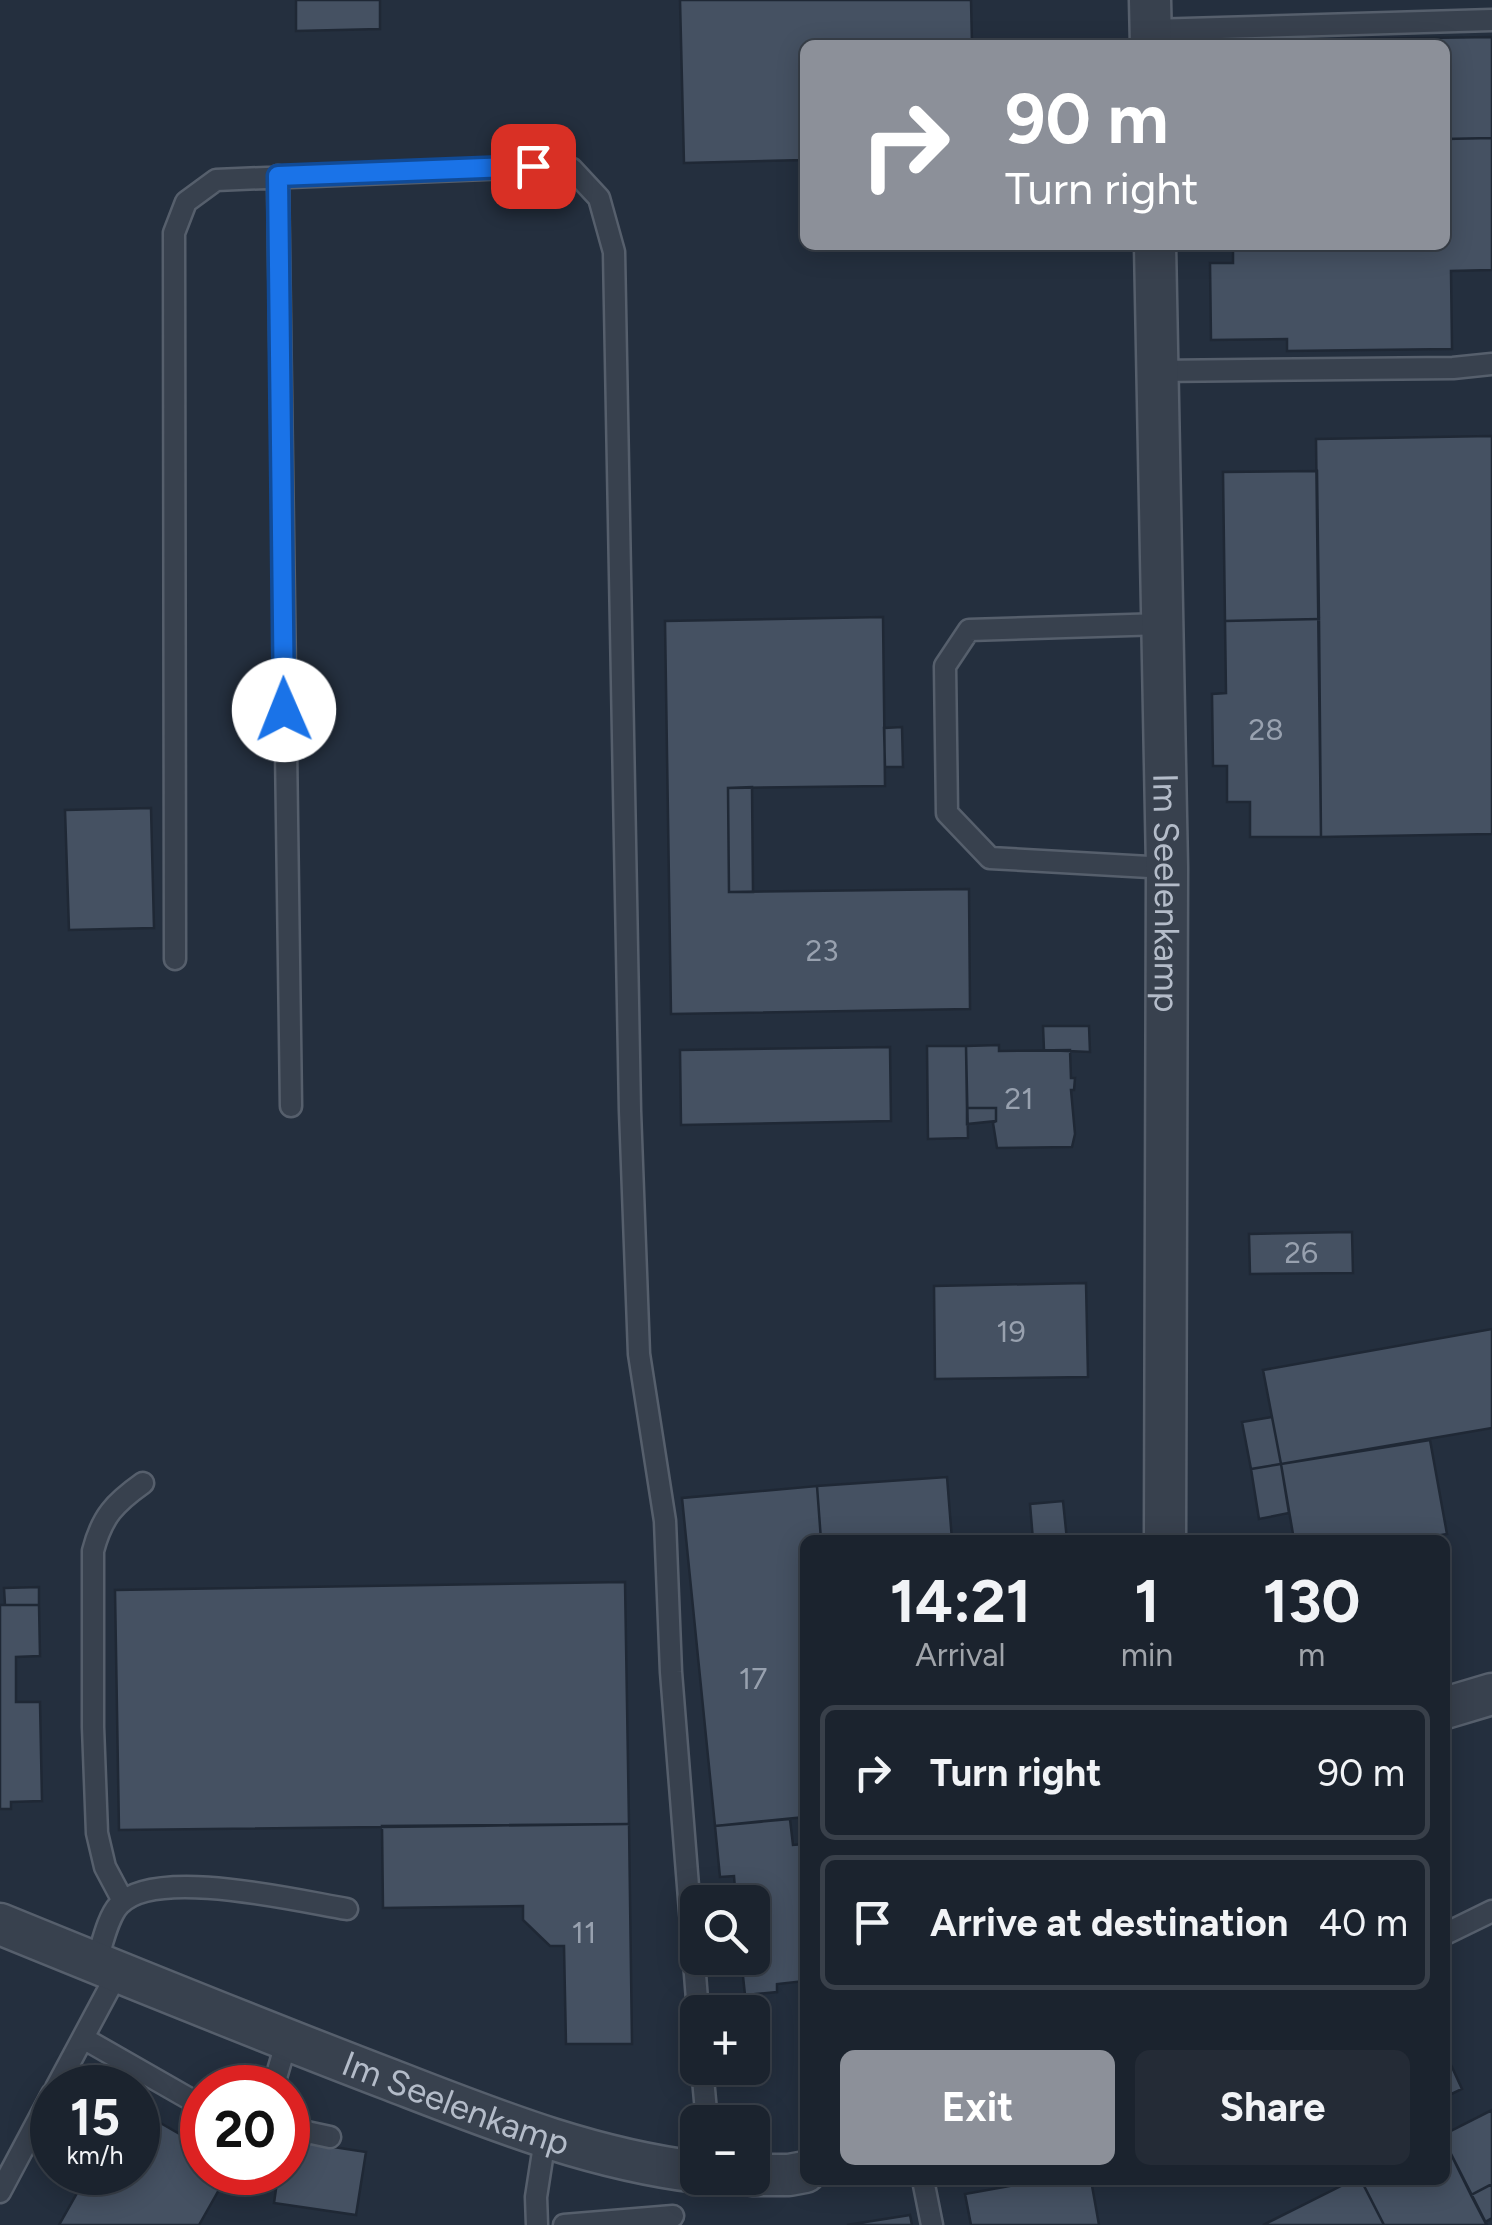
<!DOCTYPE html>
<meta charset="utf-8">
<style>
body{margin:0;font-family:Figtree,sans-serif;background:#242b36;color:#f1f3f6;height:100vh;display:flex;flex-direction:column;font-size:38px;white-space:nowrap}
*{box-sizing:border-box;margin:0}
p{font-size:32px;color:#a0a4aa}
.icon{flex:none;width:55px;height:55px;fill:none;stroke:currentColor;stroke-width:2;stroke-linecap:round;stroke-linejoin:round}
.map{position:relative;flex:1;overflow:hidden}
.side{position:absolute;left:800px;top:1535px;width:650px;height:650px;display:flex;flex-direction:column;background:#1b232e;border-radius:15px;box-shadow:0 5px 25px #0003,0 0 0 2px #39404a}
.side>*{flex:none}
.guide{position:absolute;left:800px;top:40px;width:650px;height:210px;border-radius:15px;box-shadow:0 5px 25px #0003,0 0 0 2px #39404a;background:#8c9099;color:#fff;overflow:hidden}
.tools{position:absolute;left:680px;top:1885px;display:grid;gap:20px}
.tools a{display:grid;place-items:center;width:90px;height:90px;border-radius:15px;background:#1b232e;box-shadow:0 5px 25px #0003,0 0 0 2px #39404a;font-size:50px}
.speed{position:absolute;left:30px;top:2065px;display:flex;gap:20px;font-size:50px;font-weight:700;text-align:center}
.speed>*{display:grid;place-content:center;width:130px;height:130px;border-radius:50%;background:#1b232e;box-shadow:0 5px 25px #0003,0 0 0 2px #39404a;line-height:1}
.speed small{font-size:25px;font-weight:400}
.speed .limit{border:15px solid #d22;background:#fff;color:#111}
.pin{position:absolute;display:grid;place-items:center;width:85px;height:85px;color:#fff;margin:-42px;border-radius:20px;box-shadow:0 5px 15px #0006}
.me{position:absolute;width:110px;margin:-55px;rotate:359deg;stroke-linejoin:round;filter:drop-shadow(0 0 8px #0008)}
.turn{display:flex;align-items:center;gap:35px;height:210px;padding:0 40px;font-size:45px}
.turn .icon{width:130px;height:130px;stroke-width:2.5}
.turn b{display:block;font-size:70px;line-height:85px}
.eta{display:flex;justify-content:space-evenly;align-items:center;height:170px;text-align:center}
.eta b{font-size:60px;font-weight:700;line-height:70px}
.cta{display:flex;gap:20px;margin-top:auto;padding:20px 40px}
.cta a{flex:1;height:115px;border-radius:15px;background:#8c9099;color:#fff;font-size:40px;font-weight:700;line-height:115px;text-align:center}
.cta a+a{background:#242b36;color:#f1f3f6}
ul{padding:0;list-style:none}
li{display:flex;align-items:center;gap:30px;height:135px;margin:0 20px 15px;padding:0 20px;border:5px solid #39404a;border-radius:15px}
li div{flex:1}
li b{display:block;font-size:38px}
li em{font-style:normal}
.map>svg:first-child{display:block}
.building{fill:#455162;stroke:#1f2835;stroke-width:2.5}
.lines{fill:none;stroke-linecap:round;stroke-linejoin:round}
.lane-casing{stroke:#565f6c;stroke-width:25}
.street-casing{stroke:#565f6c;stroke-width:45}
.lane{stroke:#38414e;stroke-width:20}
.street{stroke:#38414e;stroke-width:40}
.route-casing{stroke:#114b97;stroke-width:25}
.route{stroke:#1a73e8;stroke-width:18}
.labels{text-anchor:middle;stroke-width:8;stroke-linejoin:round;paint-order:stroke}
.number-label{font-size:30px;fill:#98a1af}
.street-label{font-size:35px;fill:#b4bcc9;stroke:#1d2633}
</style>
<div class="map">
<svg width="1492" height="2225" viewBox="0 0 1492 2225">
<rect width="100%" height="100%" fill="#242f3e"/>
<path class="building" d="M296 0H380V29L296 31Z
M680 0H971L972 45H805V160L684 163Z
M1492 37V138L1445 139V45H1208V41Z
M1492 138V270L1451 271 1452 349 1287 351V339L1211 340 1210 263H1233V245H1445V139Z
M1492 436V834L1321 837 1316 439Z
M1317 471 1319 619 1225 621 1223 472Z
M883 617 885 786 728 788 729 892 969 889 970 1009 671 1014 665 621Z
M1319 619 1321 837H1250V802H1227V766H1213L1212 694 1226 693 1225 621Z
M902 727 903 767H885L884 728Z
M752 787 753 892H729L728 788Z
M151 808 154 928 69 930 65 810Z
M1043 1026H1089L1090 1052 1044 1050Z
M999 1045V1051L1070 1050 1071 1078H1075L1074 1090H1071L1075 1134 1072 1147 997 1148 993 1123 996 1121V1108H967L966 1046Z
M927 1046H966L968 1138 928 1139Z
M890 1047 891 1121 681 1125 680 1050Z
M967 1108H996V1121L967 1124Z
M1352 1232 1353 1273 1250 1274 1249 1234Z
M1086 1283 1088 1377 935 1379 934 1286Z
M1492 1329V1428L1281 1464 1263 1370Z
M1272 1417 1281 1464 1251 1469 1242 1422Z
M1430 1440 1447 1534 1413 1540H1294L1281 1464Z
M1281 1464 1289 1513 1259 1519 1251 1469Z
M947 1477 952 1540H821L817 1486Z
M817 1486 821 1540H805V1817L715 1826 682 1498Z
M1063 1501 1067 1540H1033L1030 1504Z
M625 1582 629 1824 119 1830 115 1590Z
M39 1587V1605H5L4 1588Z
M0 1605H39L40 1656 16 1657V1702H40L42 1801 11 1802V1809H0Z
M790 1819 793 1845 805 1844V1981L777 1984V1992L745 1995 741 1958H752V1902H736L734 1876 720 1877 715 1826Z
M629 1824 632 2044H566L564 1946H550L523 1920V1906L383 1908 382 1826Z
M1445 2052 1462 2089 1445 2097Z
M138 2110 202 2147V2172H229L199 2225H59L89 2172H138Z
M1492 2110V2184L1471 2195 1445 2142V2134Z
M288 2140 366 2152 356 2215 274 2203 278 2175 269 2173 288 2172Z
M1445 2142 1487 2225H1384L1361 2180H1445Z
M1043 2180H1091L1099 2225H971L965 2194Z
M1353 2180H1361L1384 2225H1263Z
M1492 2184V2218L1485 2222 1471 2195Z
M910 2215 912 2225H847Z"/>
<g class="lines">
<defs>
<path id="lane" d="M1151 30 1492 20
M278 176 291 1106
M1157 371 1453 368 1492 364
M1163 624 969 630 945 666 947 813 990 858 1167 868
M175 959 174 233 186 202 216 180 533 167 572 169 599 198 614 252 630 1111 639 1354 665 1521 671 1672 698 2012
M123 1901 105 1867 97 1833 93 1727V1551C102 1516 115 1503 143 1483
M1445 1934 1492 1911
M96 1963C102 1946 107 1918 119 1905 154 1866 298 1901 347 1909
M83 2038 202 2106
M702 2068 707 2122
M56 2088 118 1972
M273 2088 287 2040
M288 2128 330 2137
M923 2180 932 2225
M0 2192 52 2094
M537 2225 536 2197 545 2139
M564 2225 673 2216"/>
<g id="street">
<path d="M1150 0 1151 45"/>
<path id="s1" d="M1155 245 1167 868 1165 1540"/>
<path d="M1445 1708 1492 1694"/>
<path id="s2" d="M0 1924C130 1977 260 2030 391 2080 492 2119 590 2159 698 2172"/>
<path d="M752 2175H789L805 2172"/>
</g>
</defs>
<use href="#lane" class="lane-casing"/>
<use href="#street" class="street-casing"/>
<use href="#lane" class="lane"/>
<use href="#street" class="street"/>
</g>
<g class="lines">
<defs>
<path id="route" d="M284 710 278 176 533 166"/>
</defs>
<use href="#route" class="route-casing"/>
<use href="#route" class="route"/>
</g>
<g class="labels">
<g class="number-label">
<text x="1266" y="740">28</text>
<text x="822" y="961">23</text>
<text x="1019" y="1109">21</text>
<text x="1301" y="1263">26</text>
<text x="1011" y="1342">19</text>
<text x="753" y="1689">17</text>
<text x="584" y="1943">11</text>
</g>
<g class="street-label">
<text dy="12" stroke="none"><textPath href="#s1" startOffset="648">Im Seelenkamp</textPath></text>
<text dy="12" stroke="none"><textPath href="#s2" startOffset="490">Im Seelenkamp</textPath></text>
</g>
</g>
</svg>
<div class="tools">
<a><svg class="icon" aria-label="search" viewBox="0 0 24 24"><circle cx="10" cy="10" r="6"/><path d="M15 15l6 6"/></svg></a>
<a>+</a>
<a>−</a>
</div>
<div class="speed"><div>15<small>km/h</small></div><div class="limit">20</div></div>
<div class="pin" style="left:533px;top:166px;background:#d93025"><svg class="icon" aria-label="arrive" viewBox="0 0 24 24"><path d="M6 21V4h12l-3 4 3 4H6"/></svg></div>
<svg class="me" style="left:284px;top:710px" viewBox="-20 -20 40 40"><circle r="19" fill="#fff"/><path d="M0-13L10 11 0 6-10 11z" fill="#1a73e8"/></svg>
<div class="guide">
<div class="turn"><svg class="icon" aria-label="right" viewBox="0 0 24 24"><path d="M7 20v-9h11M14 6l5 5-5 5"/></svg><div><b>90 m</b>Turn right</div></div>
</div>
<section class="side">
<div class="eta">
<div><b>14:21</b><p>Arrival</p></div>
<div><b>1</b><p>min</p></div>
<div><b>130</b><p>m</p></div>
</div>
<ul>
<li><svg class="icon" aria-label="right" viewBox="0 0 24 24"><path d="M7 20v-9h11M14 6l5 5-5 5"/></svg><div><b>Turn right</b></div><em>90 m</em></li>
<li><svg class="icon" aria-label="arrive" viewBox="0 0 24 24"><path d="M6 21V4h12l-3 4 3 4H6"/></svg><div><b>Arrive at destination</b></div><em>40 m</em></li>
</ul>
<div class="cta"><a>Exit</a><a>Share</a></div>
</section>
</div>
